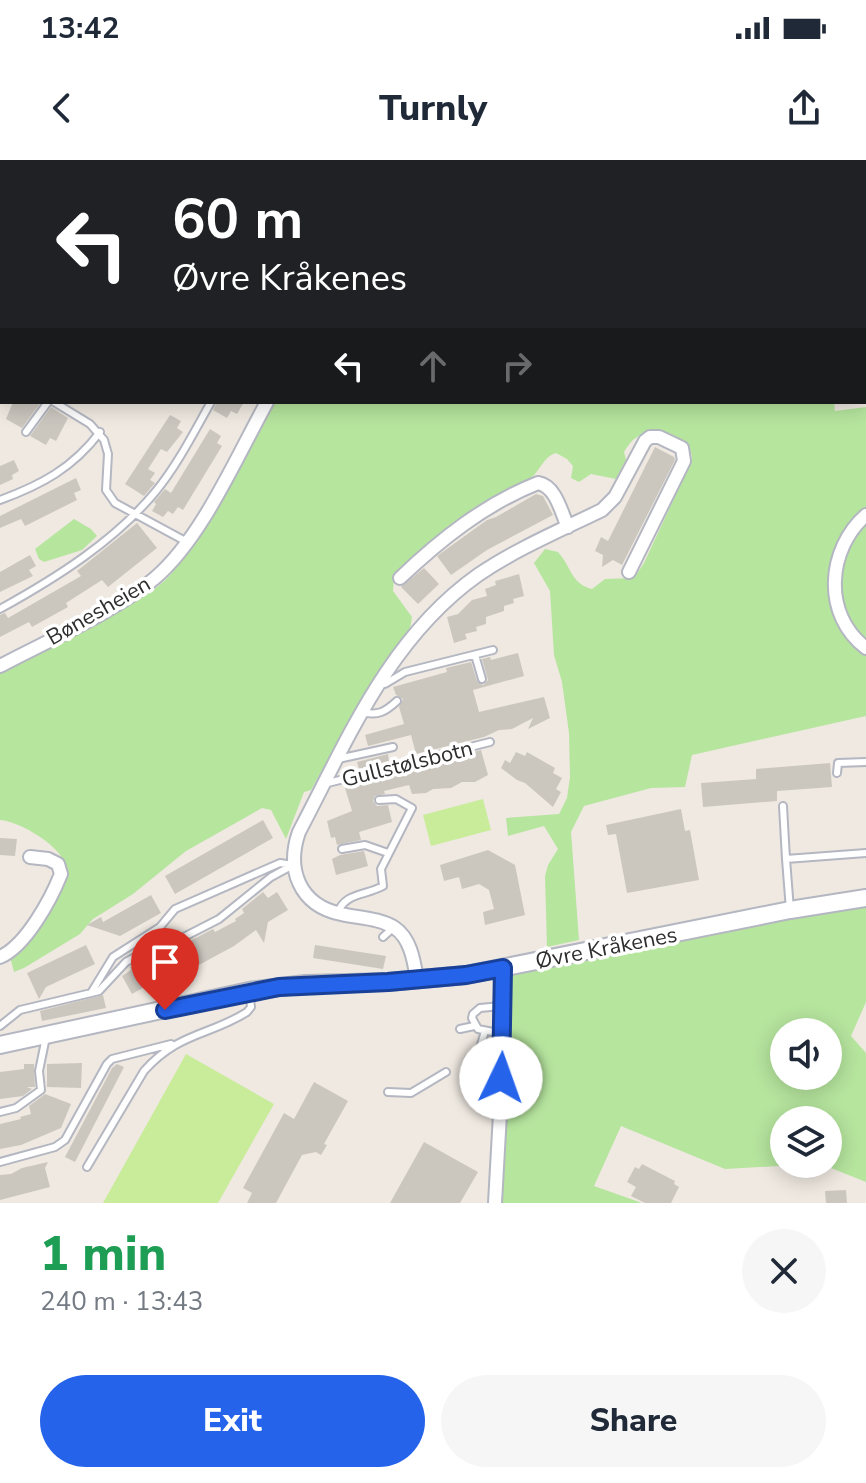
<!DOCTYPE html>
<meta charset="utf-8">
<style>
body{margin:0;font-family:"Nunito Sans",sans-serif;background:#f6f6f7;color:#1f2937;height:100vh;display:flex;flex-direction:column;font-size:30px;white-space:nowrap}
*{box-sizing:border-box;margin:0}
p{font-size:26px;color:#747a83}
.icon{flex:none;width:44px;height:44px;fill:none;stroke:currentColor;stroke-width:2;stroke-linecap:round;stroke-linejoin:round}
.map{position:relative;height:1043px;overflow:hidden}
.details{display:flex;flex-direction:column;background:#fff;flex:1}
.details>*{flex:none}
.banner{position:absolute;left:0px;top:0px;width:866px;height:244px;box-shadow:0 4px 20px #0003;background:#202124;color:#fff;overflow:hidden}
.controls{position:absolute;left:770px;top:858px;display:grid;gap:16px}
.controls a{display:grid;place-items:center;width:72px;height:72px;border-radius:50%;background:#fff;box-shadow:0 4px 20px #0003;font-size:40px}
.pin{position:absolute;display:grid;place-items:center;width:68px;height:68px;color:#fff;margin:-82px -34px;border-radius:50% 50% 50% 0;rotate:-45deg;box-shadow:0 0 8px #0007}
.pin .icon{rotate:45deg}
.me{position:absolute;width:88px;margin:-44px;rotate:3deg;stroke-linejoin:round;filter:drop-shadow(0 0 6px #0008)}
.turn{display:flex;align-items:center;gap:28px;height:168px;padding:0 40px;font-size:36px}
.turn .icon{width:104px;height:104px;stroke-width:2.5}
.turn b{display:block;font-size:56px;line-height:68px}
.lanes{display:flex;align-items:center;height:76px;padding:0 40px;background:#0003;justify-content:center;gap:40px;direction:ltr}
.lanes .off{opacity:.35}
.round{display:grid;place-items:center;flex:none;width:84px;height:84px;border-radius:42px;background:#f6f6f7}
.head{display:flex;align-items:center;justify-content:space-between;height:136px;padding:0 40px}
h1{font-size:48px;font-weight:800;line-height:60px;color:#1e9e55}
.primary-button{display:flex;gap:16px;margin-top:auto;padding:16px 40px}
.primary-button a{flex:1;height:92px;border-radius:48px;background:#2563eb;color:#fff;font-size:32px;font-weight:800;line-height:92px;text-align:center}
.primary-button a+a{background:#f6f6f7;color:#1f2937}
.status{display:flex;justify-content:space-between;align-items:center;height:56px;padding:0 40px;background:#fff;direction:ltr}
.status svg{height:22px;fill:currentColor}
header{display:flex;justify-content:space-between;align-items:center;height:104px;padding:0 40px;background:#fff;font-size:36px;font-weight:800}
.map>svg:first-child{display:block}
.green{fill:#b6e59e;fill-rule:evenodd}
.pitch{fill:#c9ec9a}
.lines{fill:none;stroke-linecap:round;stroke-linejoin:round}
.stream{stroke:#75cff0;stroke-width:4}
.building{fill:#cbc7bf}
.lane-casing{stroke:#b4b7c1;stroke-width:10}
.street-casing{stroke:#b4b7c1;stroke-width:16}
.secondary-casing{stroke:#b4b7c1;stroke-width:20}
.lane{stroke:#fff;stroke-width:6}
.street{stroke:#fff;stroke-width:12}
.secondary{stroke:#fff;stroke-width:16}
.route-casing{stroke:#184099;stroke-width:20}
.route{stroke:#2563eb;stroke-width:14}
.labels{text-anchor:middle;stroke-width:7;stroke-linejoin:round;paint-order:stroke}
.street-label{font-size:22px;fill:#2e2e2e;stroke:#fff}
</style>
<div class="status"><b>13:42</b><svg viewBox="0 0 49 12"><path d="M0 12V9h3v3zM5 12V6h3v6zM10 12V3h3v9zM15 12V0h3v12zM26 1h20v11H26zM47 4h2v5h-2z"/></svg></div>
<header><svg class="icon" aria-label="back" viewBox="0 0 24 24"><path d="M15 5l-7 7 7 7"/></svg>Turnly<svg class="icon" aria-label="share" viewBox="0 0 24 24"><path d="M12 15V3M7 8l5-5 5 5M5 13v7h14v-7"/></svg></header>
<div class="map">
<svg width="866" height="1043" viewBox="0 0 866 1043">
<rect width="100%" height="100%" fill="#efe9e1"/>
<path class="green" d="M0 0H42L2 2 0 215Z
M448 0H866V110L864 113V2H446Z
M275 242H834L835 251 866 247V556L692 595 685 627 651 628 584 646 571 672 579 780 547 787 545 716 548 705 558 689 544 666 508 676 506 658 559 654 567 638 570 617 569 573 562 522 554 495 550 431 534 403 545 389 558 392C571 406 571 424 592 429L605 419 634 418 644 403 692 300C693 277 661 267 643 274 633 278 629 284 624 292L626 300 616 319 591 314 579 322 571 318 573 306 567 299 556 293C544 296 540 311 530 319 516 329 499 332 485 341 450 362 421 390 394 419L393 431 412 457 410 469 370 525 311 630 304 632 286 679 271 650 262 648 186 691 133 734 93 759 80 774 24 808 14 812 10 797 64 721C65 717 67 712 66 708 64 687 19 661 0 660V511C44 493 85 471 125 447 141 437 158 429 170 415 212 368 244 297 275 242Z
M74 359 91 369 97 376 82 390 44 402 39 399 35 389Z
M866 740V842L851 876 866 893V1022L821 1004H828V960H784V1004H813L725 1009 621 966 594 1026 642 1043H503L500 1037 508 932 509 815 518 795ZM784 872H828V916H784Z"/>
<path class="pitch" d="M483 639 491 670 431 686 423 655Z
M186 894 274 944 218 1043H103Z"/>
<g class="lines">
<path class="stream" d="M677 0V2"/>
</g>
<path class="building" d="M13 242H41L22 268 6 259Z
M217 242H244L237 254 231 251 227 258 213 250Z
M51 247 68 258 56 281 50 278 46 285 30 276Z
M170 255 181 261 177 268 183 272 167 292 161 289 148 309 155 313 150 320 155 323 144 336 125 324Z
M210 269 221 276 217 283 222 286 183 350 178 347 173 354 168 351 163 357 152 351 156 344 154 342 165 329 171 333Z
M655 287 674 297 675 300 622 405 613 400 602 407 603 395 595 391 601 377 608 381Z
M14 300 19 311 12 315 13 319 0 325V306Z
M76 318 81 330 74 333 77 340 25 366 21 359 0 368V356Z
M536 334 543 336 553 355 487 390 451 415 437 396 487 360 496 357Z
M137 363 157 388 108 427 102 420 66 443 68 447 32 467 29 462 0 477V455L5 453 8 458 81 416 77 411Z
M30 395 36 406 29 410 33 416 0 432V412Z
M424 408 439 424 418 444 401 427Z
M519 414 524 436 513 439 514 443 504 446V451L486 457V464L476 467 477 471 465 474 467 479 454 483 447 457 458 454 472 440 487 436 485 429 496 425 495 421Z
M518 493 524 516 473 530 479 552 544 537 550 558 528 569 533 558 512 569 499 570 484 577 416 594 411 575 368 586 365 575 404 564 399 547 403 539 396 535 393 527 447 512 446 508 471 502 477 521 483 525 488 520 482 499 490 497 491 500Z
M481 590 488 615 475 622H462L451 628 433 629 426 633 412 634 409 625 384 631 385 634 375 636 373 641 377 646 388 645 392 662 359 672 361 680 337 685 335 677 331 678 327 661 352 651 345 628 363 623V620L393 613V616L416 610 415 607Z
M516 592 525 596 527 592 555 608 553 613 562 618 556 629 561 632 553 647 525 623 517 620 501 608 505 600 510 603Z
M388 594 389 601 359 609 357 602Z
M830 603 832 627 777 631V641L703 647 701 623 756 619V609Z
M681 649 685 671 690 670 699 720 627 733 616 674 608 675 606 665Z
M263 660 273 678 175 734 165 716Z
M0 678 17 679 15 696 0 695Z
M488 690 515 705 525 755 485 765 483 752 494 749 489 730 479 724 462 729 459 717 444 721 440 705Z
M364 691 368 706 336 715 332 699 340 695Z
M263 732 268 738 277 732 288 750 268 762 264 783 256 770 234 786 197 806 186 803 132 834 122 816 131 810 130 807 154 793 156 796 165 791 169 797 190 786 188 782 213 769 215 772 236 761 235 759 244 753 242 749Z
M151 735 161 753 120 776 87 765 101 757 103 762Z
M86 785 95 804 46 827 39 839 27 813Z
M315 785 386 796 383 809 313 798Z
M103 835 106 848 42 861 40 851Z
M82 903 81 928 47 927V904Z
M24 904H34L35 927H27L32 929 23 936 0 939V912L24 909Z
M117 904 124 907 75 1002 65 997 112 908Z
M314 922 348 941 324 984 327 985 321 995 316 992 302 995 276 1043H247L252 1033 243 1028 284 953 294 959Z
M45 934 71 944 61 968 21 985 0 989V964L21 959 20 957 31 954 29 946Z
M424 982 478 1012 460 1043H390Z
M48 1002 45 1008 50 1027 0 1040V1015L11 1014 22 1008Z
M642 1004 675 1021 674 1024 679 1027 671 1043H645L631 1036 636 1027 627 1022 635 1007 639 1009Z
M846 1030 847 1043H826L825 1031Z"/>
<g class="lines">
<defs>
<path id="lane" d="M329 2 337 0
M864 156H866
M864 211 866 210
M54 242 90 264 104 280 108 294 106 330 115 343 187 382
M26 272 48 242
M0 340C41 325 73 308 100 272
M0 449C56 418 115 381 156 331 178 304 194 272 211 242
M475 495 482 519
M381 524H385L405 512 493 490
M362 552C378 556 385 552 397 541
M338 599 393 587
M837 613 838 603 866 602
M324 624 490 582
M783 646 786 699
M342 689 365 685 388 693
M790 750 786 699 866 693
M337 754C345 732 365 736 383 726L381 709 412 648 396 639 379 640
M383 777 394 767
M91 833 99 831 126 802 164 781 180 779 219 759 271 717 293 705
M501 846 480 848 473 854 472 858 478 869 503 874
M0 866 20 850 91 833 113 797 160 767 175 749 280 703 293 705
M460 869 474 866
M478 895 485 871
M388 932 411 933 446 912
M0 952 16 948 41 930 39 911 46 877
M0 1002 55 987 65 980 107 904 112 899 171 884
M87 1007 144 911C179 872 209 876 247 852L251 847 249 831"/>
<path id="street" d="M435 2 438 0
M866 355C827 389 822 455 866 488
M400 418C441 379 485 344 538 323 556 326 561 352 568 367
M0 506C47 481 116 451 155 418 202 378 237 296 267 242
M0 797C26 786 51 739 61 714L58 704 48 699 30 697
M417 819C414 802 411 779 395 768 380 758 358 758 341 754 299 745 286 709 299 672 348 579 389 478 478 415 516 389 561 370 602 350L615 337 645 281 650 277H659L682 288 684 301 629 412
M495 1043 503 900V808"/>
<path id="secondary" d="M0 885 249 831 305 824 388 822 466 815 790 750 866 738"/>
</defs>
<use href="#lane" class="lane-casing"/>
<use href="#street" class="street-casing"/>
<use href="#secondary" class="secondary-casing"/>
<use href="#lane" class="lane"/>
<use href="#street" class="street"/>
<use href="#secondary" class="secondary"/>
</g>
<g class="lines">
<defs>
<path id="route" d="M165 850 279 827 388 822 466 815 503 808 501 918"/>
</defs>
<use href="#route" class="route-casing"/>
<use href="#route" class="route"/>
</g>
<g class="labels">
<g class="street-label">
<text transform="translate(98 450) rotate(-30)" y="8">Bønesheien</text>
<text transform="translate(407 603) rotate(-14)" y="8">Gullstølsbotn</text>
<text transform="translate(606 787) rotate(-11)" y="8">Øvre Kråkenes</text>
</g>
</g>
</svg>
<div class="controls">
<a><svg class="icon" aria-label="sound" viewBox="0 0 24 24"><path d="M4 9h4l5-4v14l-5-4H4zM17 9q2 3 0 6"/></svg></a>
<a><svg class="icon" aria-label="layers" viewBox="0 0 24 24"><path d="M12 4l9 5-9 5-9-5zM3 14l9 5 9-5"/></svg></a>
</div>
<div class="pin" style="left:165px;top:850px;background:#d93025"><svg class="icon" aria-label="arrive" viewBox="0 0 24 24"><path d="M6 21V4h12l-3 4 3 4H6"/></svg></div>
<svg class="me" style="left:501px;top:918px" viewBox="-20 -20 40 40"><circle r="19" fill="#fff"/><path d="M0-13L10 11 0 6-10 11z" fill="#2563eb"/></svg>
<div class="banner">
<div class="turn"><svg class="icon" aria-label="left" viewBox="0 0 24 24"><path d="M17 20v-9H6M10 6l-5 5 5 5"/></svg><div><b>60 m</b>Øvre Kråkenes</div></div>
<div class="lanes"><svg class="icon" aria-label="left" viewBox="0 0 24 24"><path d="M17 20v-9H6M10 6l-5 5 5 5"/></svg><svg class="icon off" aria-label="ahead" viewBox="0 0 24 24"><path d="M12 20V5M6 11l6-6 6 6"/></svg><svg class="icon off" aria-label="right" viewBox="0 0 24 24"><path d="M7 20v-9h11M14 6l5 5-5 5"/></svg></div>
</div>
</div>
<section class="details">
<div class="head"><div><h1>1 min</h1><p>240 m · 13:43</p></div><a class="round"><svg class="icon" aria-label="close" viewBox="0 0 24 24"><path d="M6 6l12 12M18 6L6 18"/></svg></a></div>
<div class="primary-button"><a>Exit</a><a>Share</a></div>
</section>
